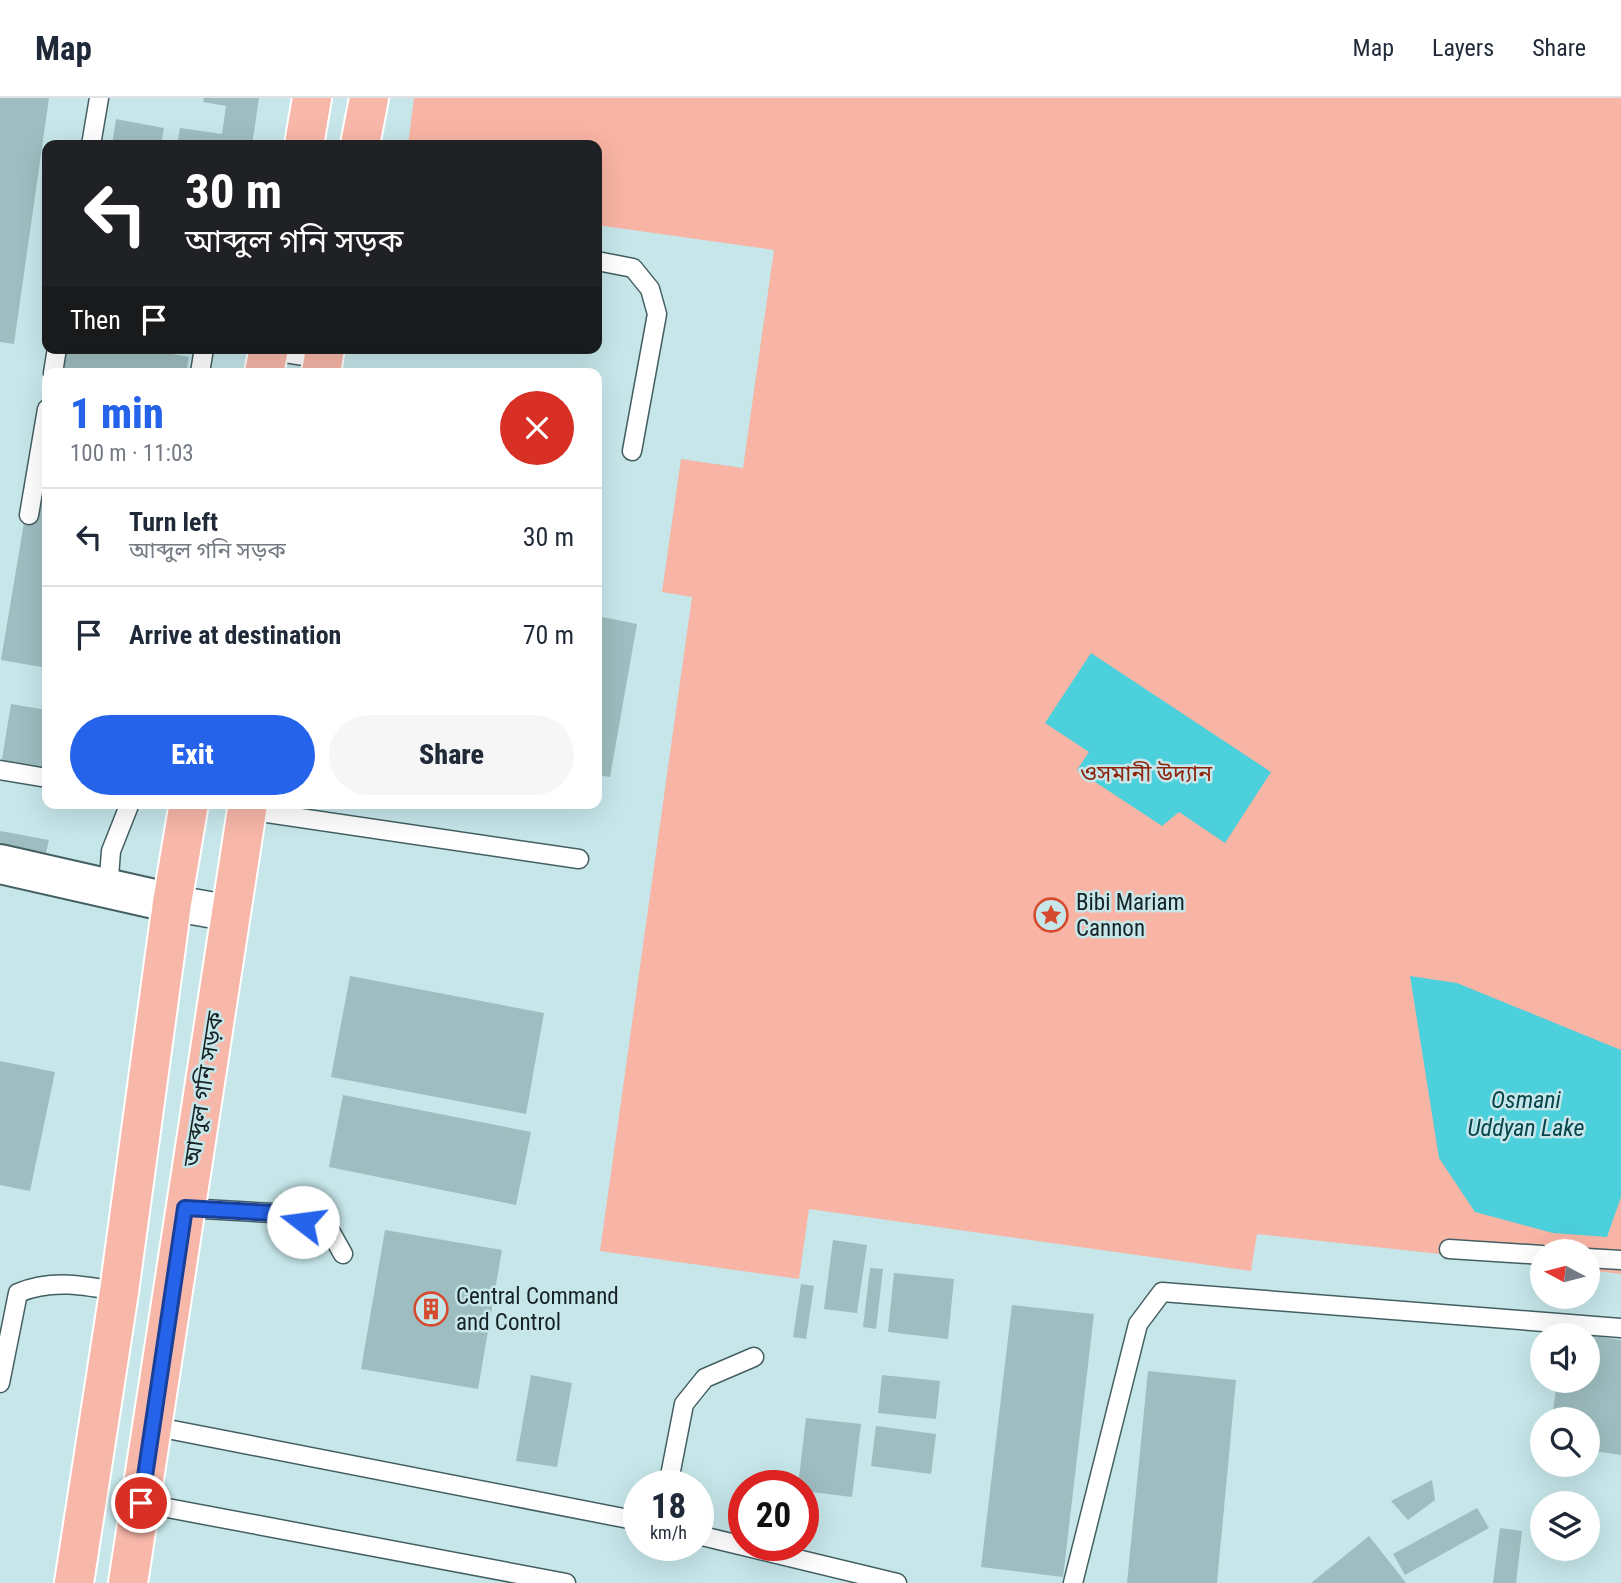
<!DOCTYPE html>
<meta charset="utf-8">
<style>
body{margin:0;font-family:"Roboto Condensed","Noto Sans Bengali",sans-serif;background:#f6f6f7;color:#1f2937;height:100vh;display:flex;flex-direction:column;font-size:26px;white-space:nowrap}
*{box-sizing:border-box;margin:0}
p{font-size:23px;color:#747a83}
.icon{flex:none;width:38px;height:38px;fill:none;stroke:currentColor;stroke-width:2;stroke-linecap:round;stroke-linejoin:round}
.map{position:relative;flex:1;overflow:hidden}
.details{position:absolute;left:42px;top:270px;width:560px;height:441px;display:flex;flex-direction:column;background:#fff;border-radius:14px;box-shadow:0 7px 28px #0002}
.details>*{flex:none}
.guide{position:absolute;left:42px;top:42px;width:560px;height:214px;border-radius:14px;box-shadow:0 7px 28px #0002;background:#202124;color:#fff;overflow:hidden}
.needle{width:46px;rotate:277deg}
.tools{position:absolute;left:1530px;top:1141px;display:grid;gap:14px}
.tools a{display:grid;place-items:center;width:70px;height:70px;border-radius:50%;background:#fff;box-shadow:0 7px 28px #0002;font-size:35px}
.speed{position:absolute;left:623px;top:1372px;display:flex;gap:14px;font-size:35px;font-weight:700;text-align:center}
.speed>*{display:grid;place-content:center;width:91px;height:91px;border-radius:50%;background:#fff;box-shadow:0 7px 28px #0002;line-height:1}
.speed small{font-size:18px;font-weight:400}
.speed .limit{border:10px solid #d22;background:#fff;color:#111}
.pin{position:absolute;display:grid;place-items:center;width:60px;height:60px;color:#fff;margin:-30px;border:4px solid #fff;border-radius:50%;box-shadow:0 2px 7px #0007}
.me{position:absolute;width:77px;margin:-38px;rotate:285deg;stroke-linejoin:round;filter:drop-shadow(0 0 5px #0008)}
.turn{display:flex;align-items:center;gap:24px;height:147px;padding:0 28px;font-size:32px}
.turn .icon{width:91px;height:91px;stroke-width:2.5}
.turn b{display:block;font-size:49px;line-height:60px}
.then{display:flex;align-items:center;height:66px;padding:0 28px;background:#0003;gap:14px;font-size:26px}
.round{display:grid;place-items:center;flex:none;width:74px;height:74px;border-radius:37px;background:#f6f6f7}
.headline{display:flex;align-items:center;justify-content:space-between;height:119px;padding:0 28px}
h1{font-size:42px;font-weight:800;line-height:52px;color:#2563eb}
.primary-button{display:flex;gap:14px;margin-top:auto;padding:14px 28px}
.primary-button a{flex:1;height:80px;border-radius:42px;background:#2563eb;color:#fff;font-size:28px;font-weight:800;line-height:80px;text-align:center}
.primary-button a+a{background:#f6f6f7;color:#1f2937}
ul{padding:0;list-style:none}
li{display:flex;align-items:center;gap:21px;height:98px;padding:0 28px;border-top:2px solid #e0e1e3}
li div{flex:1}
li b{display:block;font-size:26px}
li em{font-style:normal}
header{display:flex;align-items:center;gap:42px;box-sizing:border-box;height:98px;padding:0 35px;background:#fff;border-bottom:2px solid #e0e1e3}
header strong{font-size:33px}
nav{display:flex;gap:38px;margin-inline-start:auto;font-size:24px}
.map>svg:first-child{display:block}
.green{fill:#f8b4a4}
.water{fill:#4bd0dc}
.building{fill:#9ebdc0}
.lines{fill:none;stroke-linecap:round;stroke-linejoin:round}
.lane-casing{stroke:#435f62;stroke-width:21}
.street-casing{stroke:#435f62;stroke-width:38}
.secondary-casing{stroke:#435f62;stroke-width:42}
.primary-casing{stroke:#fff;stroke-width:42}
.lane{stroke:#fff;stroke-width:18}
.street{stroke:#fff;stroke-width:35}
.secondary{stroke:#fff;stroke-width:38}
.primary{stroke:#f7b7a9;stroke-width:38}
.route-casing{stroke:#184099;stroke-width:18}
.route{stroke:#2563eb;stroke-width:12}
.labels{text-anchor:middle;stroke-width:5;stroke-linejoin:round;paint-order:stroke}
.park-label{font-size:23px;fill:#8d240c;stroke:#c6e6ea}
.poi-label{font-size:23px;fill:#152122;stroke:#c6e6ea;text-anchor:start}
.street-label{font-size:23px;fill:#152122;stroke:#c6e6ea}
.water-label{font-size:24px;font-style:italic;fill:#08454b;stroke:#c6e6ea}
</style>
<header>
<strong>Map</strong>
<nav><a>Map</a><a>Layers</a><a>Share</a></nav>
</header>
<div class="map">
<svg width="1621" height="1485" viewBox="0 0 1621 1485">
<rect width="100%" height="100%" fill="#c6e6ea"/>
<path class="green" d="M414 0H1621V1176L1587 1172V1153H1542V1167L1257 1136 1251 1173 809 1111 799 1181 600 1153 692 499 662 494 681 361 743 370 774 152 597 127V47H408Z"/>
<path class="water" d="M1091 555 1271 674 1225 745 1179 714 1162 728 1077 672 1089 654 1045 625Z
M1410 878 1457 885 1621 952V1099L1607 1139 1553 1135 1475 1114 1439 1060Z"/>
<path class="building" d="M0 0H49L14 246 0 244Z
M204 0H259L252 47H177L180 30 222 36 226 8 203 4Z
M116 21 164 30 161 47H112Z
M53 250H139L189 259 186 275H49Z
M46 293H47V570L1 562Z
M597 518 637 526 610 679 597 677Z
M11 606 47 612V674L1 667Z
M0 733 49 742 46 755 0 746Z
M350 878 544 915 526 1016 331 979Z
M0 963 55 974 30 1093 0 1087Z
M343 997 531 1034 516 1107 329 1069Z
M385 1132 502 1152 478 1291 361 1271Z
M833 1142 867 1147 857 1215 824 1211Z
M870 1170 883 1171 876 1231 863 1229Z
M894 1175 954 1181 948 1241 888 1234Z
M801 1186 814 1188 806 1241 793 1239Z
M1012 1207 1094 1216 1063 1479 981 1469Z
M1587 1237 1621 1242V1357L1587 1352V1321H1552L1557 1283H1587Z
M1148 1273 1236 1282 1217 1485H1127Z
M531 1277 572 1285 557 1369 516 1363Z
M882 1277 940 1283 936 1321 878 1315Z
M806 1320 861 1326 852 1399 803 1393V1388H798Z
M876 1328 936 1336 931 1376 871 1368Z
M1432 1382 1435 1402 1408 1422 1391 1403Z
M1477 1410 1489 1430 1405 1477 1393 1456Z
M1500 1430 1522 1433 1516 1485H1493Z
M1369 1438 1406 1485H1311Z"/>
<g class="lines">
<defs>
<path id="lane" d="M91 47 99 0
M597 163 633 170 650 191 657 216 632 353
M265 252 324 261
M53 275 57 250
M200 275 204 250
M29 417 47 311
M0 672 47 680
M246 712 579 761
M108 792 111 753 130 705
M185 1110 272 1115 329 1131 343 1156
M1449 1151 1542 1157
M1587 1160 1621 1162
M0 1285 18 1195C51 1181 85 1187 119 1194
M152 1328 639 1423
M668 1388 684 1306 705 1280 754 1259
M141 1405 566 1485
M698 1437 897 1485
M1073 1485 1138 1226 1162 1194 1621 1230"/>
<path id="street" d="M172 805 229 815"/>
<path id="secondary" d="M0 766 172 805"/>
<path id="primary" d="M304 47 312 0
M360 47 369 0
M264 275 269 250
M321 275 325 250
M74 1485 119 1194 172 805 189 705
M128 1485 248 705"/>
</defs>
<use href="#lane" class="lane-casing"/>
<use href="#street" class="street-casing"/>
<use href="#secondary" class="secondary-casing"/>
<use href="#primary" class="primary-casing"/>
<use href="#lane" class="lane"/>
<use href="#street" class="street"/>
<use href="#secondary" class="secondary"/>
<use href="#primary" class="primary"/>
</g>
<g class="lines">
<defs>
<path id="route" d="M141 1405 185 1110 272 1115 303 1124"/>
</defs>
<use href="#route" class="route-casing"/>
<use href="#route" class="route"/>
</g>
<defs>
<symbol id="sight-ring" viewBox="-11 -11 22 22"><circle r="9.5" fill="#c6e6ea" stroke="#d54a2d" stroke-width="1.5"/><path d="M0-6L1.8-2.2L6-1.7L2.9 1.2L3.7 5.4L0 3.3L-3.7 5.4L-2.9 1.2L-6-1.7L-1.8-2.2Z" fill="#d54a2d"/></symbol>
<symbol id="building-ring" viewBox="-11 -11 22 22"><circle r="9.5" fill="#c6e6ea" stroke="#d54a2d" stroke-width="1.5"/><path d="M-4-6H4V6H1V3H-1V6H-4ZM-2.5-4.3h1.7v1.8h-1.7ZM.8-4.3h1.7v1.8H.8ZM-2.5-1h1.7V.8h-1.7ZM.8-1h1.7V.8H.8Z" fill="#d54a2d"/></symbol>
</defs>
<g fill-rule="evenodd">
<use href="#sight-ring" x="1032" y="798" width="38" height="38"/>
<use href="#building-ring" x="412" y="1192" width="38" height="38"/>
</g>
<g class="labels">
<g class="park-label">
<text x="1146" y="683">ওসমানী উদ্যান</text>
</g>
<g class="poi-label">
<text x="1076" y="812">Bibi Mariam<tspan x="1076" dy="26">Cannon</tspan></text>
<text x="456" y="1206">Central Command<tspan x="456" dy="26">and Control</tspan></text>
</g>
<g class="street-label">
<text transform="translate(203 991) rotate(-81)" y="8">আব্দুল গনি সড়ক</text>
</g>
<g class="water-label">
<text x="1526" y="1010">Osmani<tspan x="1526" dy="28">Uddyan Lake</tspan></text>
</g>
</g>
</svg>
<div class="tools">
<a><svg class="needle" viewBox="-14 -14 28 28"><path d="M0-13l5 13h-10z" fill="#e53935"/><path d="M0 13l5-13h-10z" fill="#747a83"/></svg></a>
<a><svg class="icon" aria-label="sound" viewBox="0 0 24 24"><path d="M4 9h4l5-4v14l-5-4H4zM17 9q2 3 0 6"/></svg></a>
<a><svg class="icon" aria-label="search" viewBox="0 0 24 24"><circle cx="10" cy="10" r="6"/><path d="M15 15l6 6"/></svg></a>
<a><svg class="icon" aria-label="layers" viewBox="0 0 24 24"><path d="M12 4l9 5-9 5-9-5zM3 14l9 5 9-5"/></svg></a>
</div>
<div class="speed"><div>18<small>km/h</small></div><div class="limit">20</div></div>
<div class="pin" style="left:141px;top:1405px;background:#d93025"><svg class="icon" aria-label="arrive" viewBox="0 0 24 24"><path d="M6 21V4h12l-3 4 3 4H6"/></svg></div>
<svg class="me" style="left:303px;top:1124px" viewBox="-20 -20 40 40"><circle r="19" fill="#fff"/><path d="M0-13L10 11 0 6-10 11z" fill="#2563eb"/></svg>
<div class="guide">
<div class="turn"><svg class="icon" aria-label="left" viewBox="0 0 24 24"><path d="M17 20v-9H6M10 6l-5 5 5 5"/></svg><div><b>30 m</b>আব্দুল গনি সড়ক</div></div>
<div class="then">Then<svg class="icon" aria-label="arrive" viewBox="0 0 24 24"><path d="M6 21V4h12l-3 4 3 4H6"/></svg></div>
</div>
<section class="details">
<div class="headline"><div><h1>1 min</h1><p>100 m · 11:03</p></div><a class="round" style="background:#d93025;color:#fff"><svg class="icon" aria-label="close" viewBox="0 0 24 24"><path d="M6 6l12 12M18 6L6 18"/></svg></a></div>
<ul>
<li><svg class="icon" aria-label="left" viewBox="0 0 24 24"><path d="M17 20v-9H6M10 6l-5 5 5 5"/></svg><div><b>Turn left</b><p>আব্দুল গনি সড়ক</p></div><em>30 m</em></li>
<li><svg class="icon" aria-label="arrive" viewBox="0 0 24 24"><path d="M6 21V4h12l-3 4 3 4H6"/></svg><div><b>Arrive at destination</b></div><em>70 m</em></li>
</ul>
<div class="primary-button"><a>Exit</a><a>Share</a></div>
</section>
</div>
